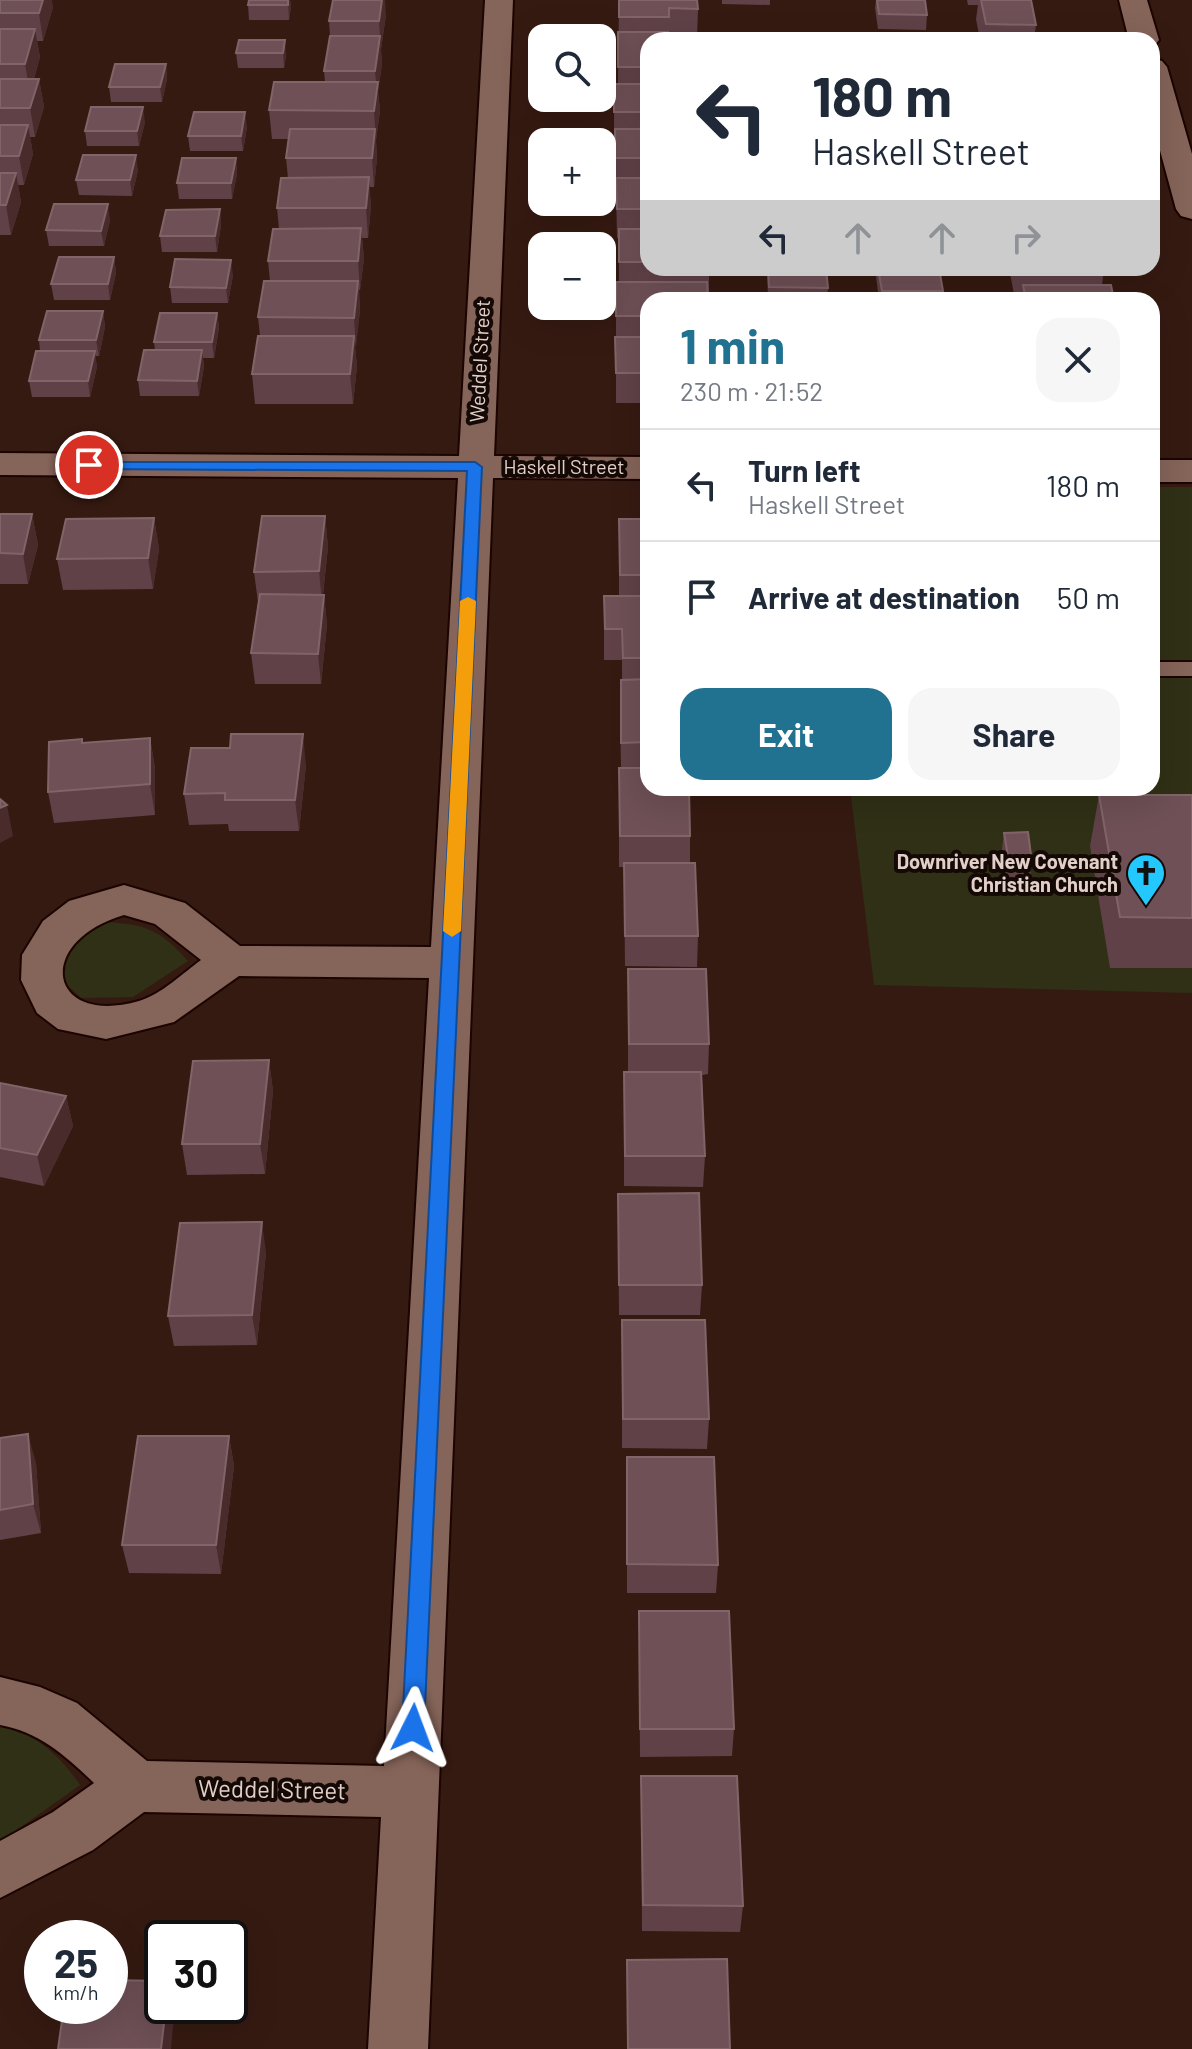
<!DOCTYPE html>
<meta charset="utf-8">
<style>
body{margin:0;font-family:Barlow,sans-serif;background:#f6f6f7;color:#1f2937;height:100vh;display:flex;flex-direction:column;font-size:30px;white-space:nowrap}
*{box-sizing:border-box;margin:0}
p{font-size:26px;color:#747a83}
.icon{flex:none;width:44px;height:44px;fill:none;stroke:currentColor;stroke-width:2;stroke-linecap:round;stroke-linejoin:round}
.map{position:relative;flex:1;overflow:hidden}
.panel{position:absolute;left:640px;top:292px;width:520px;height:504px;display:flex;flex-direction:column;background:#fff;border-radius:24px;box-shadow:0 8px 32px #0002}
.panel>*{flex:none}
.top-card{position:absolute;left:640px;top:32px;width:520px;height:244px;border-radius:24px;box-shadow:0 8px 32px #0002;background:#fff;color:#1f2937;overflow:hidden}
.controls{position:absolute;left:528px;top:24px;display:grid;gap:16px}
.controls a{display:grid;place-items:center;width:88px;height:88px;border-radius:16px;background:#fff;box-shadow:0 8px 32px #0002;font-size:40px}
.speed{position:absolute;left:24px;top:1920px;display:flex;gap:16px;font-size:40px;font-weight:700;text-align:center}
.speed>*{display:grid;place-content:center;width:104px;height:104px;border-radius:50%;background:#fff;box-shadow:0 8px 32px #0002;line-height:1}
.speed small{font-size:20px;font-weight:400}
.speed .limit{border:4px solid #111;border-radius:12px;background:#fff;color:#111}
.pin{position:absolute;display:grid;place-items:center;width:68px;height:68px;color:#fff;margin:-34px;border:4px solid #fff;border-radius:50%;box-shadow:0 2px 8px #0007}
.me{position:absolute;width:88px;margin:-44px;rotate:3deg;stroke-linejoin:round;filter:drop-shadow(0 0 6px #0008)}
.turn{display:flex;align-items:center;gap:28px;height:168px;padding:0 40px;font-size:36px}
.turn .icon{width:104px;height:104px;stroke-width:2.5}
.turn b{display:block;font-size:56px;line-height:68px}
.lanes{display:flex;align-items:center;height:76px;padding:0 40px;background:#0003;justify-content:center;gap:40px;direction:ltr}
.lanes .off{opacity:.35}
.round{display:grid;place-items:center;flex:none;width:84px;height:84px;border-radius:24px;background:#f6f6f7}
.summary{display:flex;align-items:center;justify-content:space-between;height:136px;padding:0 40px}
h1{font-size:48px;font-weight:700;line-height:60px;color:#217191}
.action{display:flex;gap:16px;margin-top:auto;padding:16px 40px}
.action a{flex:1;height:92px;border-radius:24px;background:#217191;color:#fff;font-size:32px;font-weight:700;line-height:92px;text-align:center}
.action a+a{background:#f6f6f7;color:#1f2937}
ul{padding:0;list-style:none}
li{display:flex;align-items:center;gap:24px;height:112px;padding:0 40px;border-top:2px solid #e0e1e3}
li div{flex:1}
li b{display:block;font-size:30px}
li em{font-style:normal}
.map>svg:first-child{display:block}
.green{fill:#303016}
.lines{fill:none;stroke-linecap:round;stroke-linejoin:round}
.service-casing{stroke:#1b0401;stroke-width:4}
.minor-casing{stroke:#1b0401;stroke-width:4}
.service{fill:#856459;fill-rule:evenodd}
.minor{fill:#856459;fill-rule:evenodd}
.wall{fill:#604148}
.shaded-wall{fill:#492b2c}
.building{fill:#6e5056;stroke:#806468;stroke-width:2}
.route{fill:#1a73e8;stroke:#114b97;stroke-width:2}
.slow{fill:#f59e0b}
.labels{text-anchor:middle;stroke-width:8;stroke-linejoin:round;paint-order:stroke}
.street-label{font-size:20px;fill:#e2cfc9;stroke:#140905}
.poi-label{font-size:20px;font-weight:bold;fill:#e2cfc9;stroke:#140905;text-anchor:end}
.near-street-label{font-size:24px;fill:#e2cfc9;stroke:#140905}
</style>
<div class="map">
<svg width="1192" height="2049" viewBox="0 0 1192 2049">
<rect width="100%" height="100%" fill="#351a11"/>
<path class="green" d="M1152 487H1192V993L874 985 850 788H1152Z
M99 922C141 923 160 928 188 961L133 997 81 998 63 981 61 949Z
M0 1724C34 1733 60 1755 80 1785L0 1842Z"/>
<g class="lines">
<defs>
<path id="service" d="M1152 662H1192V676H1152Z"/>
<path id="minor" d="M485 0H513L494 456 648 457V479L493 478 428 2049H368L381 1817 144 1812 93 1850 0 1898V1841L53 1812 94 1783C66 1756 39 1732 0 1725V1677L40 1687 77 1703 147 1761 384 1766 429 978 239 976 174 1022 106 1039 58 1029 37 1013 21 980 22 955 43 921 69 901 124 885 185 903 240 946 431 947 458 478 0 475V453L459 456ZM124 915 155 924 201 960C183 973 162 994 139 1001 48 1027 33 942 124 915Z
M1119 0H1147L1159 40 1154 46 1152 40H1129Z
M1152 58 1162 61 1167 67 1192 154V219L1181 216 1176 209 1152 121Z
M1152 460H1192V482H1152Z"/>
</defs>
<use href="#service" class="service-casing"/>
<use href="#minor" class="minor-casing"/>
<use href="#service" class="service"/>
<use href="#minor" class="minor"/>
</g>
<path class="wall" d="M0 0 53 7 43 41H37L40 57 34 79H39L44 107 35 137H30L33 154 24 185H18L21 202 11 235H0Z
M290 0 291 7 289 20H249L248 5Z
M619 0 698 9 697 37H668L648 40V268H709V292L648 300V403H616V282H619V238H617L616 188H614V84H618Z
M722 0H770V5L722 4Z
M876 0H925L927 15 926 30 878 29 875 8Z
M967 0H1031L1036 25 1034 39 1045 40H980L976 19 978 5H968Z
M386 15 381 49 382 64 378 91 380 111 376 140 377 158 374 187H369L371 206 368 238H362L364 258 360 290H359L360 311 355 348 357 366 353 404H255L252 374 260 336 258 317 270 281 268 261 279 229 277 208 288 178 286 158 288 139H272L269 110 325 82 324 71 330 36 329 21Z
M239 40 286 55 284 68H238L236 53Z
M166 64 167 79 162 102H111L109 87Z
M145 122 139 146H87L85 131Z
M247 127 243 151H190L188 136Z
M236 158 237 174 232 199H179L177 183Z
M138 170 132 196 79 195 76 180Z
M220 209 221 225 217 252H162L160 236Z
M110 220 104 246H49L46 230Z
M114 257 116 273 110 300H54L51 284Z
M767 268H826L828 288 827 300H768Z
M875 268H939L943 291 942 300H879Z
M1009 268H1104L1102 285 1114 300H1021L1022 294H1014Z
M233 275 228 303H172L170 287Z
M103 311 105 327 99 356H95L97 367 90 397H32L29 381 40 351 39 340Z
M217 313 219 328 214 358H203L204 366 199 396H140L138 380 155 350 154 342Z
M0 514H32L38 545 28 584H0Z
M325 516 328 547 323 595H324L327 625 321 684H255L251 653 258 602 254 572Z
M154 518 159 549 153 589 63 590 57 559Z
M619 519H648V788L690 836V863L698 936 697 967 625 966 624 867H619V768H621L620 710 621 680 622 679V660H604V596H619Z
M150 738 155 768V815L54 823 48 792 82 739 83 743Z
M306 765 299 831H229L228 824 189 825 184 794Z
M1099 795H1192V968H1110L1090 846Z
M1004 833 1032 863 1030 879 1006 878 1002 849Z
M628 969 709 1044 708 1074 702 1075 705 1156 703 1187 624 1186V1072H628Z
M269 1060 273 1091 265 1174 187 1175 182 1144Z
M0 1083 66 1096 73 1126 44 1186 0 1177Z
M618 1194 702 1285 700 1315H619Z
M266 1252 257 1345 174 1346 168 1316Z
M622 1320 709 1419 707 1449 622 1448Z
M229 1436 234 1466 221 1574 129 1573 122 1545Z
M0 1438 36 1463 41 1533 0 1540Z
M627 1486 718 1565 716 1593H627Z
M639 1611 734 1729 732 1756 640 1757Z
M641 1776 743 1906 740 1932 642 1931Z"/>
<path class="shaded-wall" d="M43 0H52L53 7 43 41 39 13Z
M288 0H290L291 7 289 20Z
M382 0H385L386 15 381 49 379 21Z
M35 29 40 57 30 93 25 64Z
M380 36 382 64 378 91 380 111 376 140 374 111 377 92 375 71Z
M285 40 286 55 284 68 283 53Z
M166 64 167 79 162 102 160 87Z
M39 79 44 107 35 137 30 108Z
M143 107 145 122 139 146 137 131Z
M245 112 247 127 243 151 241 136Z
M28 125 33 154 24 185 19 156Z
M375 129 377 158 374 187 372 158Z
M136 155 138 170 132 196 130 180Z
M236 158 237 174 232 199 231 183Z
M16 173 21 202 11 235 6 205Z
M369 177 371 206 368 238 366 208Z
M108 204 110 220 104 246 101 231Z
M220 209 221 225 217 252 215 236Z
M361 228 364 258 360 290 358 261Z
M114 257 116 273 110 300 108 284Z
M231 260 233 275 228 303 226 288Z
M358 281 360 311 356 348 354 318Z
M103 311 105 327 99 356 96 340Z
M217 313 219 328 214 358 212 342Z
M354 336 357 366 353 404 350 374Z
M202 350 204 366 199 396 197 381Z
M95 351 97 367 90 397 88 381Z
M32 514 38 545 28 584 23 554Z
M325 516 328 547 322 602 319 571Z
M154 518 159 549 153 589 148 558Z
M324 595 327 625 321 684 318 654Z
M303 734 306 765 299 831 295 800Z
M150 738 155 768V815L150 784Z
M7 805 13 836 0 843V808Z
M269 1060 273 1091 265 1174 260 1144Z
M66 1096 73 1126 44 1186 37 1155Z
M262 1222 266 1252 257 1345 252 1315Z
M28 1434 36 1463 41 1533 33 1504Z
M229 1436 234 1466 221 1574 216 1545Z
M166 2006H175L171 2049H161Z"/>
<path class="building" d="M0 0H43L39 13H0Z
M249 0H288V5H248Z
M333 0H382L379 21H329Z
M619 0H697L698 9 669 8V17H619Z
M877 0H925L927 15 879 14Z
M981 0H1031L1036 25 986 24Z
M0 29H35L25 64H0Z
M618 32H668V40H648V67H618Z
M330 36H380L375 71H324Z
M994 39H1045V40H994Z
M239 40H285L283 53H236Z
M115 64H166L160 87H109Z
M0 79H39L30 108H0Z
M274 82H378L374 111 269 110Z
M614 84H648V112H614Z
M91 107H143L137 131H85Z
M194 112H245L241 136H188Z
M0 125H28L19 156H0Z
M290 129H375L372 158H286Z
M615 129H648V158H615Z
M83 155H136L130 180H76Z
M182 158H236L231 183H177Z
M0 173H16L6 205H0Z
M369 177 366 208H277L281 178Z
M616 178H648V209H617Z
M54 204H108L101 231 46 230Z
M220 209 215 236H160L166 210Z
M361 228 358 261H268L273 229Z
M619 229H648V262H619Z
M59 257H114L108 284H51Z
M175 259 231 260 226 288 170 287Z
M768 268H826L828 288 769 287Z
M878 268H939L943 291H882Z
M264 281H358L354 318 258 317Z
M616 282H707L708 300H648V316H616Z
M1023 285H1111L1114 300H1026Z
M47 311H103L96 340H39Z
M160 313H217L212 342H154Z
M258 336H354L350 374H252Z
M615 337H648V373H616Z
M144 350H202L197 381 138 380Z
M36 351H95L88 381H29Z
M0 514H32L23 554 0 553Z
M262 516H325L319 571 254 572Z
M154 518 148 558 57 559 66 519Z
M619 519H648V575H620Z
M260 594 324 595 318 654 251 653Z
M604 596H648V658H623L622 629H605Z
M648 679V742L621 743V680Z
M231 734H303L295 800H225V793L184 794 191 748H230Z
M150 738V784L48 792 49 742 82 739V743Z
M619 768H648V788H689L690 836H620Z
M1099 795H1192V918L1120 917Z
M0 799 7 805 0 808Z
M1028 832 1032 863 1009 862 1004 833Z
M624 863H695L698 936H625Z
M628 969H706L709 1044H629Z
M269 1060 260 1144H182L193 1061Z
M624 1072H701L705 1156H625Z
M0 1083 66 1096 37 1155 0 1148Z
M699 1193 702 1285H619L618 1194Z
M262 1222 252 1315 168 1316 180 1223Z
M622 1320H705L709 1419H623Z
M28 1434 33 1504 0 1510V1438Z
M138 1436H229L216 1545H122Z
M627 1457H714L718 1565 627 1564Z
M639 1611H729L734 1729H640Z
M641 1776H737L743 1906 643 1905Z
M727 1959 730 2049H628L627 1960Z
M110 1980 162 1981V2006H166L161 2049H58L64 2006H110Z"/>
<path class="route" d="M84 462H475L482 467 424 1728 421 1735 413 1738 405 1735 402 1728 467 471 89 469 84 468Z"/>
<path class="slow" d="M468 597 476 601 461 931 452 937 443 931 460 601Z"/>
<defs>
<symbol id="church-pin" viewBox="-11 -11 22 30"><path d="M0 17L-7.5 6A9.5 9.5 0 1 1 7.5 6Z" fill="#23c9fe" stroke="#140905"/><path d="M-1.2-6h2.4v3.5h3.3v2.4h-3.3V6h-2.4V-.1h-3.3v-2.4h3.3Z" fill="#111"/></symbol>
</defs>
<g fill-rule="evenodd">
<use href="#church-pin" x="1124" y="851" width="44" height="60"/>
</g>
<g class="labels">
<g class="street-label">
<text transform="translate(480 361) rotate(-87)" y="7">Weddel Street</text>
<text x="564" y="474">Haskell Street</text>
</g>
<g class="poi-label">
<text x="1118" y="869">Downriver New Covenant<tspan x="1118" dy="23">Christian Church</tspan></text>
</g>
<g class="near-street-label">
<text transform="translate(272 1790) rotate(1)" y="8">Weddel Street</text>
</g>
</g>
</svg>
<div class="controls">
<a><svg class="icon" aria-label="search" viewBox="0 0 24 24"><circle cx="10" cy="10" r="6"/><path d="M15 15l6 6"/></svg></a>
<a>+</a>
<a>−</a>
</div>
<div class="speed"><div>25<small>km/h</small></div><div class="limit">30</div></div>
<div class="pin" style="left:89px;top:465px;background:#d93025"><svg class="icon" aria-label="arrive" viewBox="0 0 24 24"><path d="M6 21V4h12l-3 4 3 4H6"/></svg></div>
<svg class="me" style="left:413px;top:1728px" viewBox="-20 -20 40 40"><path d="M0-17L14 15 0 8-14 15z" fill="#1a73e8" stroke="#fff" stroke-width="4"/></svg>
<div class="top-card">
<div class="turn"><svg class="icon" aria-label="left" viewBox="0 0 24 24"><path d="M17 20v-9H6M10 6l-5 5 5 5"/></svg><div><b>180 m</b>Haskell Street</div></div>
<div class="lanes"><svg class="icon" aria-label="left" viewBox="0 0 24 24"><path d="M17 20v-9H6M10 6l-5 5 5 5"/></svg><svg class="icon off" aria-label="ahead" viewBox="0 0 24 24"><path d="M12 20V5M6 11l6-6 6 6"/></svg><svg class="icon off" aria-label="ahead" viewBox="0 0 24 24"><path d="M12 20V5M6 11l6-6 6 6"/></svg><svg class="icon off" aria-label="right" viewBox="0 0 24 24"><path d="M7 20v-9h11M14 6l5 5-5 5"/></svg></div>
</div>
<section class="panel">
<div class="summary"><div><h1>1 min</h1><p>230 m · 21:52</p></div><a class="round"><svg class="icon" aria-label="close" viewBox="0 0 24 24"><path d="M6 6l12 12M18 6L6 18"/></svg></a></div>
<ul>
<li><svg class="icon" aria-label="left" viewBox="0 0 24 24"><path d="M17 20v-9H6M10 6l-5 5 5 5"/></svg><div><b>Turn left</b><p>Haskell Street</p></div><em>180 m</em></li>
<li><svg class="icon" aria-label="arrive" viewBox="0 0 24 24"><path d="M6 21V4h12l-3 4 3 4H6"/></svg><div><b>Arrive at destination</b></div><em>50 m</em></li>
</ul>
<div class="action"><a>Exit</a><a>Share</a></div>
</section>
</div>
